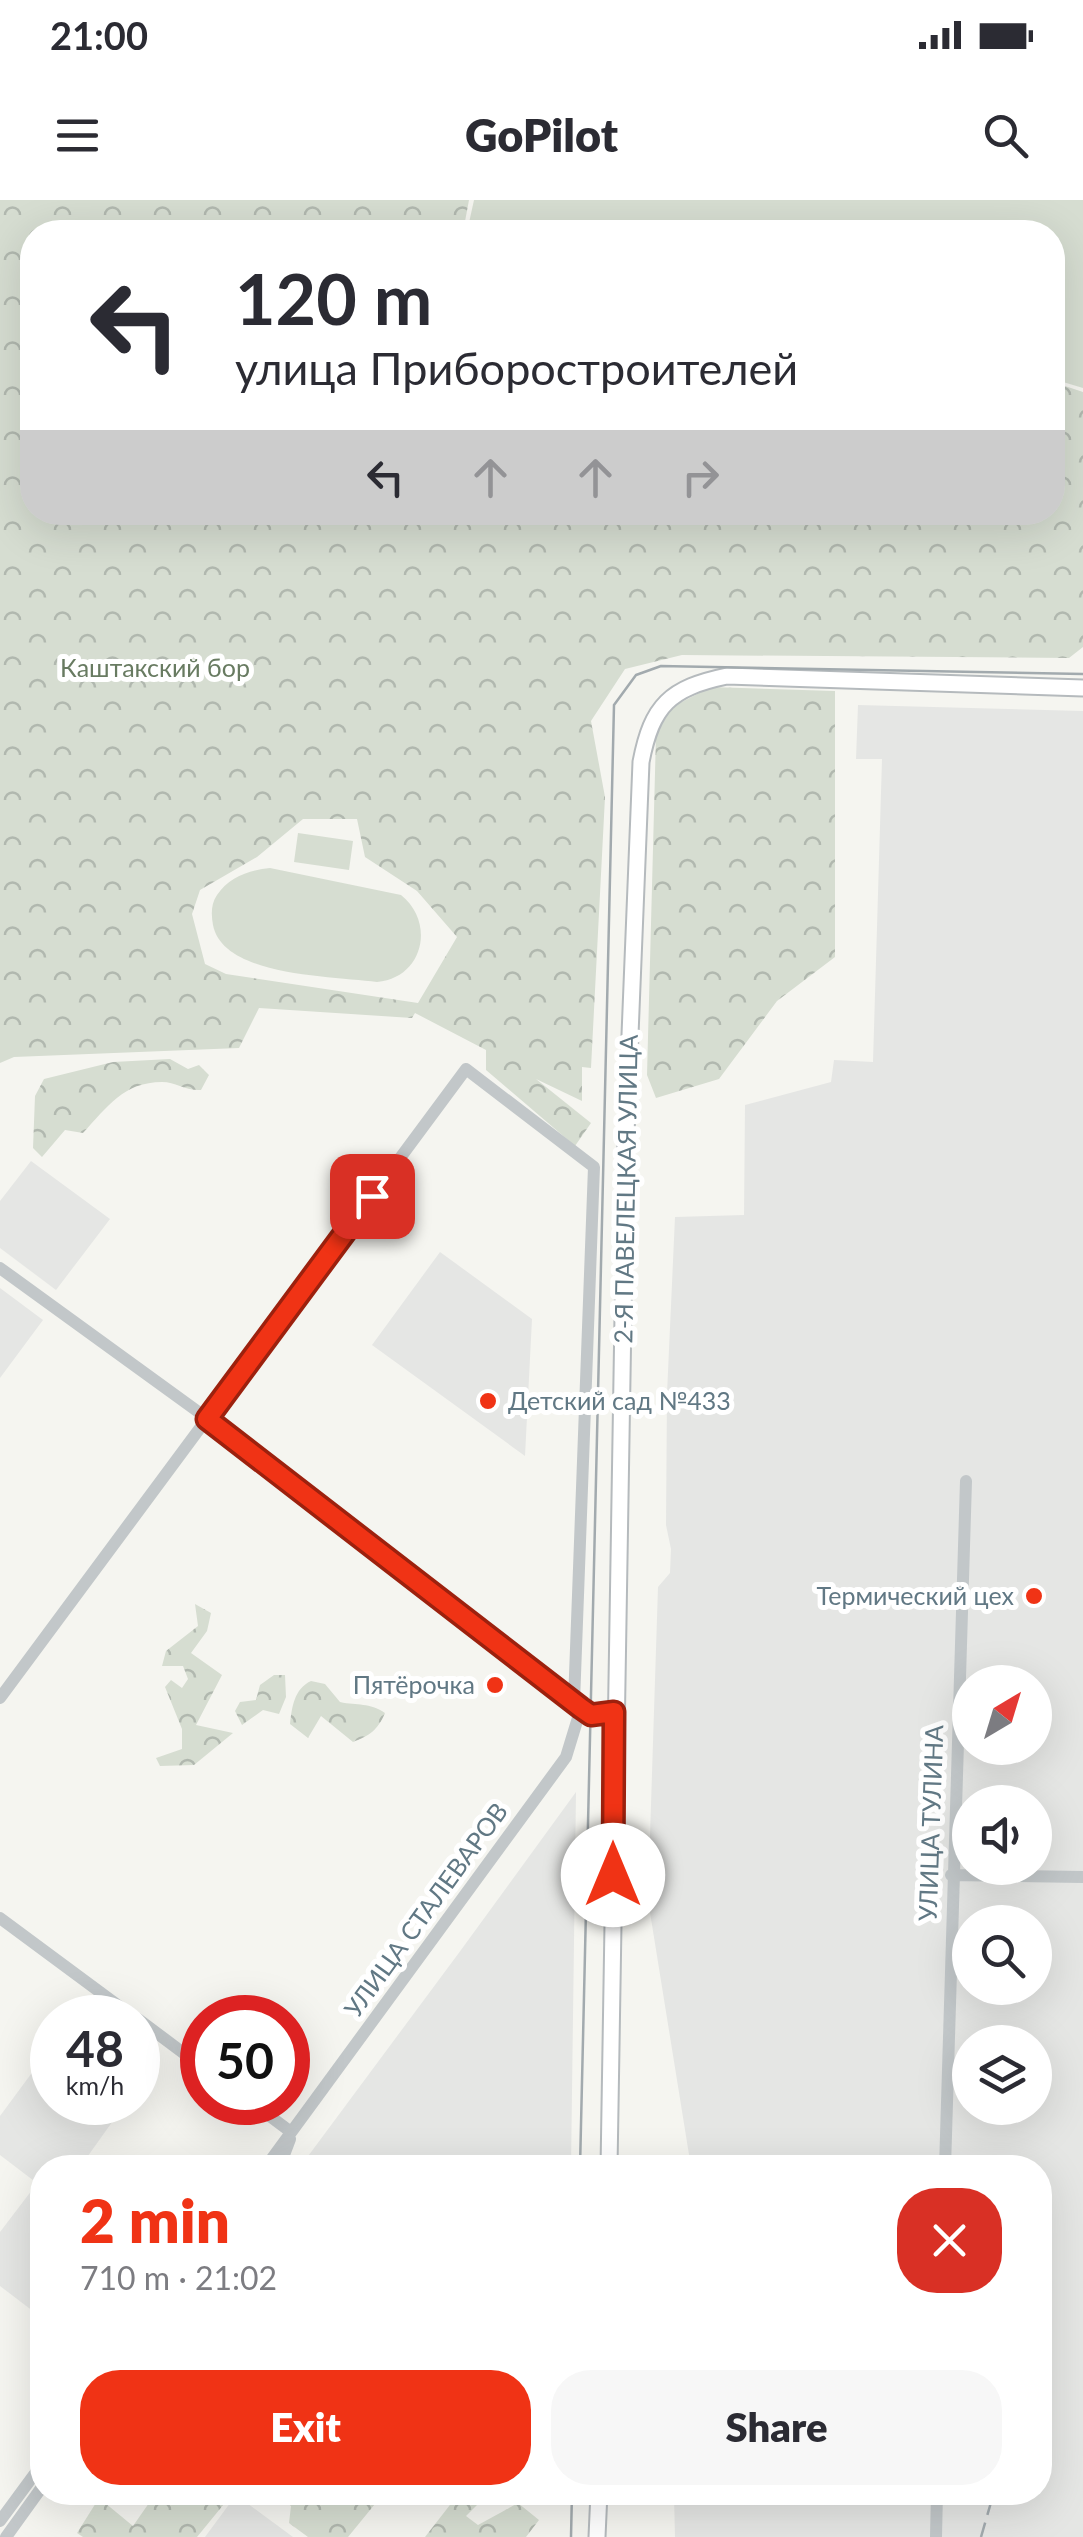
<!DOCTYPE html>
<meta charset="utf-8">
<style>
body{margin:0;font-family:Lato,sans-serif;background:#f7f7f7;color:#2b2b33;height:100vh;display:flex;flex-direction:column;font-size:38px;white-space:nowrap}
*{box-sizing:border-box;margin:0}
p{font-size:32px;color:#7c7c81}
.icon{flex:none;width:55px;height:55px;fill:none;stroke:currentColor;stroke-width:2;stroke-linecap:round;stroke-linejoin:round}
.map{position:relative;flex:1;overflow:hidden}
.drawer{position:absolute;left:30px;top:1955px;width:1022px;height:350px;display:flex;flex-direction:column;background:#fff;border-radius:40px;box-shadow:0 10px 40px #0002}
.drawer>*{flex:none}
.hud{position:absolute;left:20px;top:20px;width:1045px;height:305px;border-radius:40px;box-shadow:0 10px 40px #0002;background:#fff;color:#2b2b33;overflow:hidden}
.needle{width:65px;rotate:38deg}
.fabs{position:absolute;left:952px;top:1465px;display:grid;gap:20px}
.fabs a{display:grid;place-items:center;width:100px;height:100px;border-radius:50%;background:#fff;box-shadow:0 10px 40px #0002;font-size:50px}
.speed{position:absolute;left:30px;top:1795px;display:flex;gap:20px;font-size:50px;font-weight:700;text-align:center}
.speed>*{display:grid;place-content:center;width:130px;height:130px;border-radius:50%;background:#fff;box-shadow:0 10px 40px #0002;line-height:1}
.speed small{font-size:25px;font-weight:400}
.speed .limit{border:15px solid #d22;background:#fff;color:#111}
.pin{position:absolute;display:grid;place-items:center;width:85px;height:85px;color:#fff;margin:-42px;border-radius:20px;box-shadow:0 5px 15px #0006}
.me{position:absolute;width:110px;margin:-55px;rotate:0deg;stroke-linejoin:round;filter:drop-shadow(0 0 8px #0008)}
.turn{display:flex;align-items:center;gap:35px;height:210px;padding:0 50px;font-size:45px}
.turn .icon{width:130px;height:130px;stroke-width:2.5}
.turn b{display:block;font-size:70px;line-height:85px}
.lanes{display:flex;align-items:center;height:95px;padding:0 50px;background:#0003;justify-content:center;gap:50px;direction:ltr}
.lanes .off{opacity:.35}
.round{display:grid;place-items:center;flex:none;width:105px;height:105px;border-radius:40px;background:#f7f7f7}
.summary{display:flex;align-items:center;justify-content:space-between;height:170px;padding:0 50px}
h1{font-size:60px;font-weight:800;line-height:75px;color:#f03315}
.action{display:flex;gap:20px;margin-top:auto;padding:20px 50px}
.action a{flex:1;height:115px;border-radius:40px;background:#f03315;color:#fff;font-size:40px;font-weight:800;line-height:115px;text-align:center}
.action a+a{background:#f7f7f7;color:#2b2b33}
.status{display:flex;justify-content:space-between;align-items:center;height:70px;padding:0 50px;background:#fff;direction:ltr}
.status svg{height:28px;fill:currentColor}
header{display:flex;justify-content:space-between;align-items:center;height:130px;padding:0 50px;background:#fff;font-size:45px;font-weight:800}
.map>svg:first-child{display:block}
.built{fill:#e5e6e4;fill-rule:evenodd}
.green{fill:#d6ddd1}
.forest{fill:url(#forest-crowns);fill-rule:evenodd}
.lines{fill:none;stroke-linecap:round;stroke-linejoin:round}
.major-casing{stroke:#b5babd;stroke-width:19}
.minor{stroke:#c2c7c9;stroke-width:12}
.major{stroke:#fff;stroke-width:15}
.tram{stroke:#a2aaae;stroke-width:2.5}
.rail{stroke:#a2aaae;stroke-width:2.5;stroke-dasharray:15 8;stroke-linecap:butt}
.route-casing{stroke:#9c210e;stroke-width:25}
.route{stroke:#f03315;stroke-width:18}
.poi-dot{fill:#f03315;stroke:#fff;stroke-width:4}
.labels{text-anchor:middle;stroke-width:10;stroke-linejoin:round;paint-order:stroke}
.park-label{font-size:25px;fill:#687b61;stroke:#fff}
.street-label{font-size:25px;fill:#617884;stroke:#fff}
.poi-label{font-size:25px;fill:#617884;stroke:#fff;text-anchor:end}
</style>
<div class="status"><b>21:00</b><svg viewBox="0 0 49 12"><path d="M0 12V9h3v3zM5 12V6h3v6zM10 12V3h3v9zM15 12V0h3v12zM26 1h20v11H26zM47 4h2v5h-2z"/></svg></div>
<header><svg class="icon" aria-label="menu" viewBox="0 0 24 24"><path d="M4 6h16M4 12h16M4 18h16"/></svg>GoPilot<svg class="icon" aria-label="search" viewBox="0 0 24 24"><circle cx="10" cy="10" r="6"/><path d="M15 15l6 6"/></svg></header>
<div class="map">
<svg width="1083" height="2337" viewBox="0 0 1083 2337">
<defs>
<pattern id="forest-crowns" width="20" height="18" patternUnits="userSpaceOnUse" patternTransform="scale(2.5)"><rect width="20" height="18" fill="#d6ddd1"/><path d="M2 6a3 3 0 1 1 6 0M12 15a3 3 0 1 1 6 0" fill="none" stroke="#b1b8af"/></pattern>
</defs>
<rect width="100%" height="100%" fill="#f5f5f0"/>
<path class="built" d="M858 505 1083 511V2337H675L674 2295 617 2293 1040 2292V1968L691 1967 643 1669 649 1667 658 1387 670 1373 671 1349 666 1325 667 1194 675 1017 744 1015 745 905 831 882 834 860 873 862 882 559H856ZM970 1482H1035V1548H970ZM970 1602H1035V1668H970ZM970 1722H1035V1788H970ZM970 1842H1035V1908H970Z
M31 961 110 1019 56 1090 0 1048V1001Z
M440 1052 532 1119 525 1256 372 1145Z
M0 1088 43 1120 0 1178Z
M576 1592 571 1967H300L461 1750Z
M45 1855 52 1861V1902L108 1903 120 1911 80 1967 42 1968V1987L0 1955V1916Z
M32 1990 42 1998V2118L0 2086V2032Z
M236 2295 293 2337H205Z"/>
<path class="green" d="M474 0H1083V188L1053 179 1052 32H467Z
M298 633 353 641 349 670 294 662Z
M270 668 401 695C436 723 423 778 377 782 333 776 223 777 213 725 211 714 211 704 217 695 229 677 249 670 270 668Z"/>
<path class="forest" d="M0 0H469L463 32H32V312H1052L1053 182 1083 192V447L1069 458 682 455 625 469 591 521 605 597 591 868 582 867V901L536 879 591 923 575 946 486 870V850L415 813 412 818 259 808 239 848 14 857 0 863ZM303 619H357L365 657 417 691 457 737 418 803 226 774 205 764 192 714 200 690 257 657Z
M711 487 835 491V757L777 801 719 879 656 898 647 875 656 535 672 507Z
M170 859 188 869 199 865 209 875 201 890C185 891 176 882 162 882 124 882 107 907 83 933L65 930 42 957 33 948 35 896 44 879 113 862Z
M195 1404 211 1413 207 1431 191 1453 222 1475 196 1525 233 1533 194 1565 160 1566 156 1558 182 1549V1529L165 1487 171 1480 182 1488 188 1479 183 1466H162L166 1451 198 1426Z
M274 1475H285L286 1497 279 1514 263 1510 242 1525 235 1511 240 1502 256 1500 260 1485Z
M311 1481 325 1484 340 1502C358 1506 369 1502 385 1513 378 1530 369 1536 353 1542L321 1516 308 1538 290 1524C292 1507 294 1489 311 1481Z
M460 2292 489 2293 466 2316 478 2325 518 2303 539 2320 526 2337H425Z
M138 2293H233L197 2337H83L77 2333 99 2298 133 2326 149 2303Z
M274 2293H384L348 2337H308L289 2323 291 2306Z"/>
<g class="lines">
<defs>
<path id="major" d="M609 1968 626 934 641 562C652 505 670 488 727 476L1083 488
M597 2337 599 2292"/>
</defs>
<use href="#major" class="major-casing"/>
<path class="minor" d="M0 1068 204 1216 581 1508 591 1515 614 1512
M0 1498 466 869 594 967 574 1502
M951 1675 1083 1677
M0 1718 135 1818
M138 1819 202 1867
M251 1902 291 1932
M265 1968 566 1557 581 1508
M279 1968 290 1939
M945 1968 966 1281
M0 2321 42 2264
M6 2337 42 2287
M936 2337 937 2292"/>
<use href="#major" class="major"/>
<path class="tram" d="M580 1968 614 505 636 475 661 466 1083 474
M571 2337 572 2292"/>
<path class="rail" d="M981 2337 994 2292"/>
</g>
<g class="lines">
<defs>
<path id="route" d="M372 996 207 1219 581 1508 591 1515 614 1512 613 1675"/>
</defs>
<use href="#route" class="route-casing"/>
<use href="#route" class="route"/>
</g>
<g class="poi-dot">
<circle cx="488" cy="1201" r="10"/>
<circle cx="1034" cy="1396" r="10"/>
<circle cx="495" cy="1485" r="10"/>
</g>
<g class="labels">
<g class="park-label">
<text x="155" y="477">Каштакский бор</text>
</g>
<g class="street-label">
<text transform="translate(626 989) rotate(-89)" y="9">2-Я ПАВЕЛЕЦКАЯ УЛИЦА</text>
<text transform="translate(931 1623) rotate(-88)" y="9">УЛИЦА ТУЛИНА</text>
<text transform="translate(426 1710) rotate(-54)" y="9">УЛИЦА СТАЛЕВАРОВ</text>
</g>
<g class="poi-label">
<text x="508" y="1210" text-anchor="start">Детский сад №433</text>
<text x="1014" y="1405">Термический цех</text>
<text x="475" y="1494">Пятёрочка</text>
</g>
</g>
</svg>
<div class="fabs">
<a><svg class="needle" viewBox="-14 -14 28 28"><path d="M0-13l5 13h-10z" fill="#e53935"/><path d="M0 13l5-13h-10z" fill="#7c7c81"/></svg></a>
<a><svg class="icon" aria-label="sound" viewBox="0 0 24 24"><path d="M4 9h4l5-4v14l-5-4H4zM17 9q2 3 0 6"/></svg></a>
<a><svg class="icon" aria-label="search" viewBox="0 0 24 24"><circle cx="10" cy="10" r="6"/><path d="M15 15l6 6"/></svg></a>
<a><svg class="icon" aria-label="layers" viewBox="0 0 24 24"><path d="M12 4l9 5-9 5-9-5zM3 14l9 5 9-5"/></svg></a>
</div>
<div class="speed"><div>48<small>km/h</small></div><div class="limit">50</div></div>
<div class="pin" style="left:372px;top:996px;background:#d93025"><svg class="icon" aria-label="arrive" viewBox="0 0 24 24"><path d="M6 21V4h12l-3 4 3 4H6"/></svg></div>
<svg class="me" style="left:613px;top:1675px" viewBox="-20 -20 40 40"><circle r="19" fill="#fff"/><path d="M0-13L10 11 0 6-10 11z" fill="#f03315"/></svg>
<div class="hud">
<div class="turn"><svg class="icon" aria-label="left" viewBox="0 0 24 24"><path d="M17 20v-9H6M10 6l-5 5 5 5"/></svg><div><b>120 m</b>улица Приборостроителей</div></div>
<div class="lanes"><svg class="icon" aria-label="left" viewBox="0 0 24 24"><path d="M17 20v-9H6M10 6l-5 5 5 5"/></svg><svg class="icon off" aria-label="ahead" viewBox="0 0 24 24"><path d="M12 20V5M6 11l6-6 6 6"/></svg><svg class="icon off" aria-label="ahead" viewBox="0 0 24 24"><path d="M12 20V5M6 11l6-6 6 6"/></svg><svg class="icon off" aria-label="right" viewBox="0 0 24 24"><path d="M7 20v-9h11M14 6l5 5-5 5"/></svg></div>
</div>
<section class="drawer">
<div class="summary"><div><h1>2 min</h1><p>710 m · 21:02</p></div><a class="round" style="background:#d93025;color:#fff"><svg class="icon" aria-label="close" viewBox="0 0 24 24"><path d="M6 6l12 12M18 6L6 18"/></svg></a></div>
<div class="action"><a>Exit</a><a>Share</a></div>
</section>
</div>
